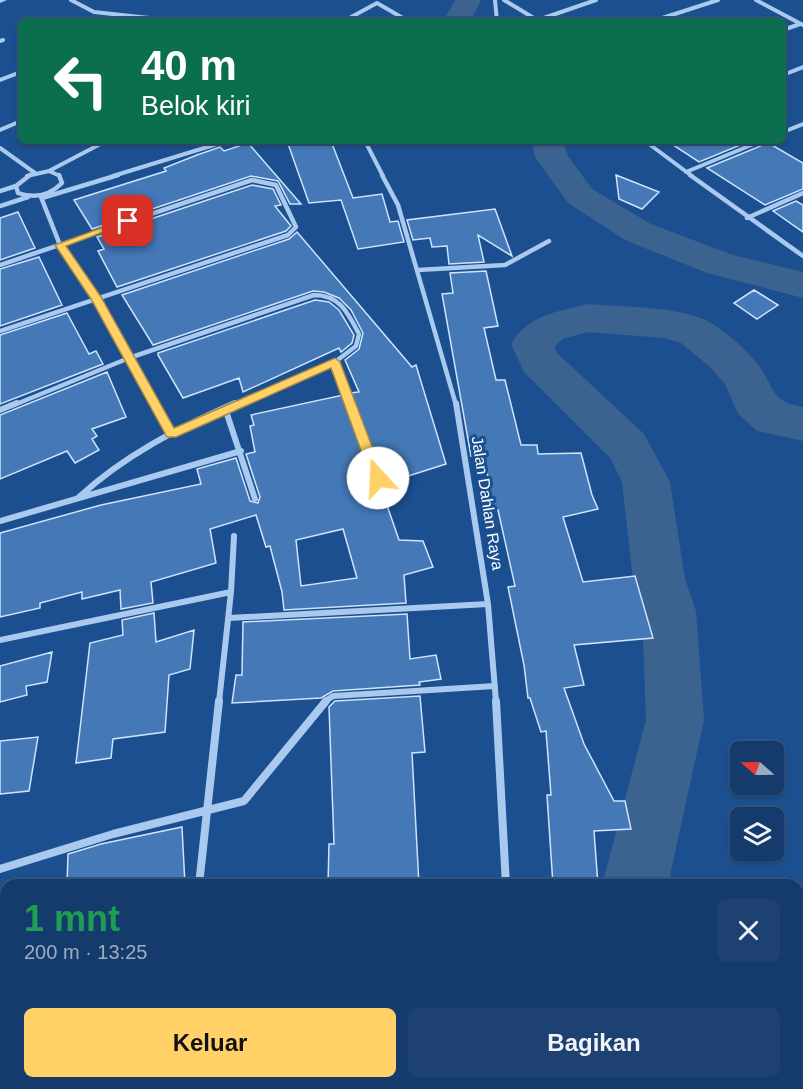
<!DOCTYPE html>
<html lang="id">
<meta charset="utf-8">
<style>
body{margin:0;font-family:Arial,sans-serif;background:#1d4271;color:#f1f3f6;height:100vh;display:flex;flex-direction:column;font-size:22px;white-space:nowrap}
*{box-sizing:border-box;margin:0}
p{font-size:20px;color:#9dadc1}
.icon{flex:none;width:33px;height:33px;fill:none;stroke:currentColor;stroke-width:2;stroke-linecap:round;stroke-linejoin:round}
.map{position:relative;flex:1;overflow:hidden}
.sheet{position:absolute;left:0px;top:879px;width:804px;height:210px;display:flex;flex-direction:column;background:#143b6b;border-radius:18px 18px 0 0;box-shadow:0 2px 4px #0004,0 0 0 2px #33557e}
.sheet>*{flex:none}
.top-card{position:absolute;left:18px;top:18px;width:768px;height:126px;border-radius:9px;box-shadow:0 2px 4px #0004,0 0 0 2px #33557e;background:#0b6e4f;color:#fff;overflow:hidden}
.needle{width:39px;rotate:290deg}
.buttons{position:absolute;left:730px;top:741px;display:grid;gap:12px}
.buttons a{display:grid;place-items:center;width:54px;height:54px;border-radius:9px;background:#143b6b;box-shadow:0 2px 4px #0004,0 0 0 2px #33557e;font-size:30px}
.pin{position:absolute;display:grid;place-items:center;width:51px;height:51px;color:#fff;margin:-26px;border-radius:12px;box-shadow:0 3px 9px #0006}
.me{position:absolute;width:66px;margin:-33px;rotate:340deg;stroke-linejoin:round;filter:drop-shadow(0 0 4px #0008)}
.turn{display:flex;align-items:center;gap:21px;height:126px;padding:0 24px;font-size:27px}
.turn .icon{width:78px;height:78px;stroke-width:2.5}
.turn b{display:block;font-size:42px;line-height:51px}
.round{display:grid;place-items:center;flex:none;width:63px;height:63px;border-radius:9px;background:#1d4271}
.head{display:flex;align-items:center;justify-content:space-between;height:102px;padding:0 24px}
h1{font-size:36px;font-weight:700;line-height:45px;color:#1e9e55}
.button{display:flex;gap:12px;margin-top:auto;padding:12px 24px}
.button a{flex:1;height:69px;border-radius:9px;background:#ffd166;color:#111;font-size:24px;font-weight:700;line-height:69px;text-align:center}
.button a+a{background:#1d4271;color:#f1f3f6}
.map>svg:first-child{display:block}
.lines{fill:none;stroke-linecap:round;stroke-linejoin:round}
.river{fill:#3c6290;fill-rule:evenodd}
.building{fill:#4478b7;stroke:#cfe3fa;stroke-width:1.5;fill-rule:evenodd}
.minor-far3{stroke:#a9c9ee;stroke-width:4}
.minor-far2{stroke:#a9c9ee;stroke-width:4.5}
.minor-far1{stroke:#a9c9ee;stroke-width:6}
.minor{stroke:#a9c9ee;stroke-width:8}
.tertiary{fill:#a9c9ee;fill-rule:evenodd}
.route{fill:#ffd166;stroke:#a68842;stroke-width:1.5}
.labels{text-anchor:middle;stroke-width:6;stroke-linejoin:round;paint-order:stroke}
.street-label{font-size:16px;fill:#fff;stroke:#1b4f8f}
</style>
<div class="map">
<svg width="803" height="1089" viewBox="0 0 803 1089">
<rect width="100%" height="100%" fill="#1b4f8f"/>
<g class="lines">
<path class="river" d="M455 0H481L471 21H443Z
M531 141H563L568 156 592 189 651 224 733 255 803 272V298L707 273 625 240 568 203 535 157Z
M588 304C621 307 683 306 711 323 728 333 747 350 759 366 776 389 769 401 803 407V441L757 431 738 414 725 384 711 368 681 343 664 338 588 332 563 339 554 347 557 353 644 434 670 482 685 579 696 611 704 720 668 885H602L646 720 642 611 633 579 622 482 611 459 524 372 511 344C529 314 557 312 588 304Z
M592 1083H668V1089H592Z"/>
</g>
<path class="building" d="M287 141H331L353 198 382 194 390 222 398 221 404 242 358 249 341 200 309 203Z
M667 141H750L699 162Z
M765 141 803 163V189L765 205 707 168 763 145Z
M248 143 301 204H290L278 181 251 176 92 229 74 200 166 171 164 168 197 155 220 147 224 151Z
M616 175 659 192 642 209 619 199Z
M252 185 273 189 281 205 275 206 291 226 286 231 117 287 98 251 104 249 97 237Z
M796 201 803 205V232L773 211Z
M495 209 512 256 478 235 484 262 449 264 447 246 432 247 430 238 413 240 407 220Z
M18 212 35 248 0 260V218Z
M297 232 412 367 416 365 446 464 380 485 399 540 423 541 433 567 404 575 406 603 284 610 282 592 270 546 266 547 256 515 210 529 216 563 151 582 153 603 121 609 120 590 82 599V592L40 603V608L0 617V533L101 505 201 484 197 469 236 458 250 501 258 503 260 497 246 454 255 452 250 426 254 425 251 415 343 395 373 480 378 483 382 481 351 393 359 392 345 360 359 349 363 333 351 310 339 298 324 292 313 291 153 345 122 295 289 239ZM343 529 357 578 301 586 296 540Z
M39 257 62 305 0 326V269Z
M486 271 498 326 484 328 496 380H505L521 445H537L538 454 581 453 592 495 598 509 563 517 583 582 635 576 653 638 574 645 584 685 564 688 584 744 614 801H625L631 829 594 831 598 885H553L547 795H551L546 731 541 732 530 698H528L524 665 508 587 515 586 498 510 493 511 484 452 471 456 442 294 453 293 450 273Z
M754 290 778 305 757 319 734 303Z
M315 300 329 302 339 310 354 335 352 343 341 352 339 348 243 392 239 378 183 398 158 355V353Z
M67 313 89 354 96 351 103 364 0 404V335Z
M107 372 126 417 92 429 97 436 92 439 99 450 75 463 67 451 0 479V415Z
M154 613 156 642 194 630 190 669 169 675 165 732 113 739 111 758 76 763 90 643 123 635 122 620Z
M407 614 410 659 436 655 441 679 419 682 420 685 333 691 321 698 232 703 236 675H242L243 622Z
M52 652 47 682 26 686 27 695 0 702V666Z
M420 696 425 752 412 753 419 885H328L329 844H334L329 707 335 701Z
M38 737 29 791 0 794V741Z
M182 827 185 885H67L68 854 101 844Z"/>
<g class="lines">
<path class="minor-far3" d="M71 0 94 12 177 21
M495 0 497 21
M504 0 537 20
M756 0 803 25
M344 21 377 3 408 21
M535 21 596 0
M653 21 718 0
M783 30 800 24
M0 41 3 40
M783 75 803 67
M0 80 21 72
M0 130 21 121
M783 132 803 124
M365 141 383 176
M645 141 692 176
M0 148 35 173
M49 171 106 141
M686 172 761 141
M27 176 49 171 60 176
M113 176 227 141"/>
<path class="minor-far2" d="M30 175 16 186 18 193C35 199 49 196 62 183L59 175
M382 175 398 205 456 405
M690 175 803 256
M0 191 16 186
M41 197 60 245 96 297 155 405
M42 198 118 175
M0 206 28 197
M747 218 803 193
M0 265 252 180 276 185 296 227 288 235 0 331
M418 270 505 265 549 241
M335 362 351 405
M14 405 129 358 314 295C340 295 348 313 359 334L356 346 335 362 232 405"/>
<path class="minor-far1" d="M154 403 171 434
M350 403 378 478
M456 403 488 604 496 702
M225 408 255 499
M0 410 17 403
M79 497C125 455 178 428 235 403
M0 521 241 451
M231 592 234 536
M229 618 488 604
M0 640 231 592 219 702
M324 702 333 696 495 686"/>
<path class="minor" d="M496 701 506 885
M0 869 113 834 244 801 326 701
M199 885 219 701
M179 1083V1089
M519 1083 520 1089"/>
<path class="tertiary" d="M0 0H7L0 3Z"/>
</g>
<path class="route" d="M125 219 133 221 66 246 101 297 174 428 335 358 340 362 384 478 382 481 378 483 371 478 331 368 176 437H167L91 299 55 245Z"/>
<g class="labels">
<g class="street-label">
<text transform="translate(488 503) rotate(81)" y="6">Jalan Dahlan Raya</text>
</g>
</g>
</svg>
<div class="buttons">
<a><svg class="needle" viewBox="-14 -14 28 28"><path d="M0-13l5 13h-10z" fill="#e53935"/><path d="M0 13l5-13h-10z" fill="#9dadc1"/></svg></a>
<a><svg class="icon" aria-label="layers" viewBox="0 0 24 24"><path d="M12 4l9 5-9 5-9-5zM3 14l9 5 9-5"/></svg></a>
</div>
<div class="pin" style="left:128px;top:221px;background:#d93025"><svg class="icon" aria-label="arrive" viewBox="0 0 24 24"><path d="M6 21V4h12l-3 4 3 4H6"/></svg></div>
<svg class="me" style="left:378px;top:478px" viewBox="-20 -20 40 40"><circle r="19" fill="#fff"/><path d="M0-13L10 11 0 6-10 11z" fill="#ffd166"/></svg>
<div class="top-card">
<div class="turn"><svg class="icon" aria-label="left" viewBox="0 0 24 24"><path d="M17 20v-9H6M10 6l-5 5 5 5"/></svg><div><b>40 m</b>Belok kiri</div></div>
</div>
<section class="sheet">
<div class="head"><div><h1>1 mnt</h1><p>200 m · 13:25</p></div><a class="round"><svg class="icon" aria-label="close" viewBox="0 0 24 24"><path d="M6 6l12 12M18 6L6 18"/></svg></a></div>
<div class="button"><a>Keluar</a><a>Bagikan</a></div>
</section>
</div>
